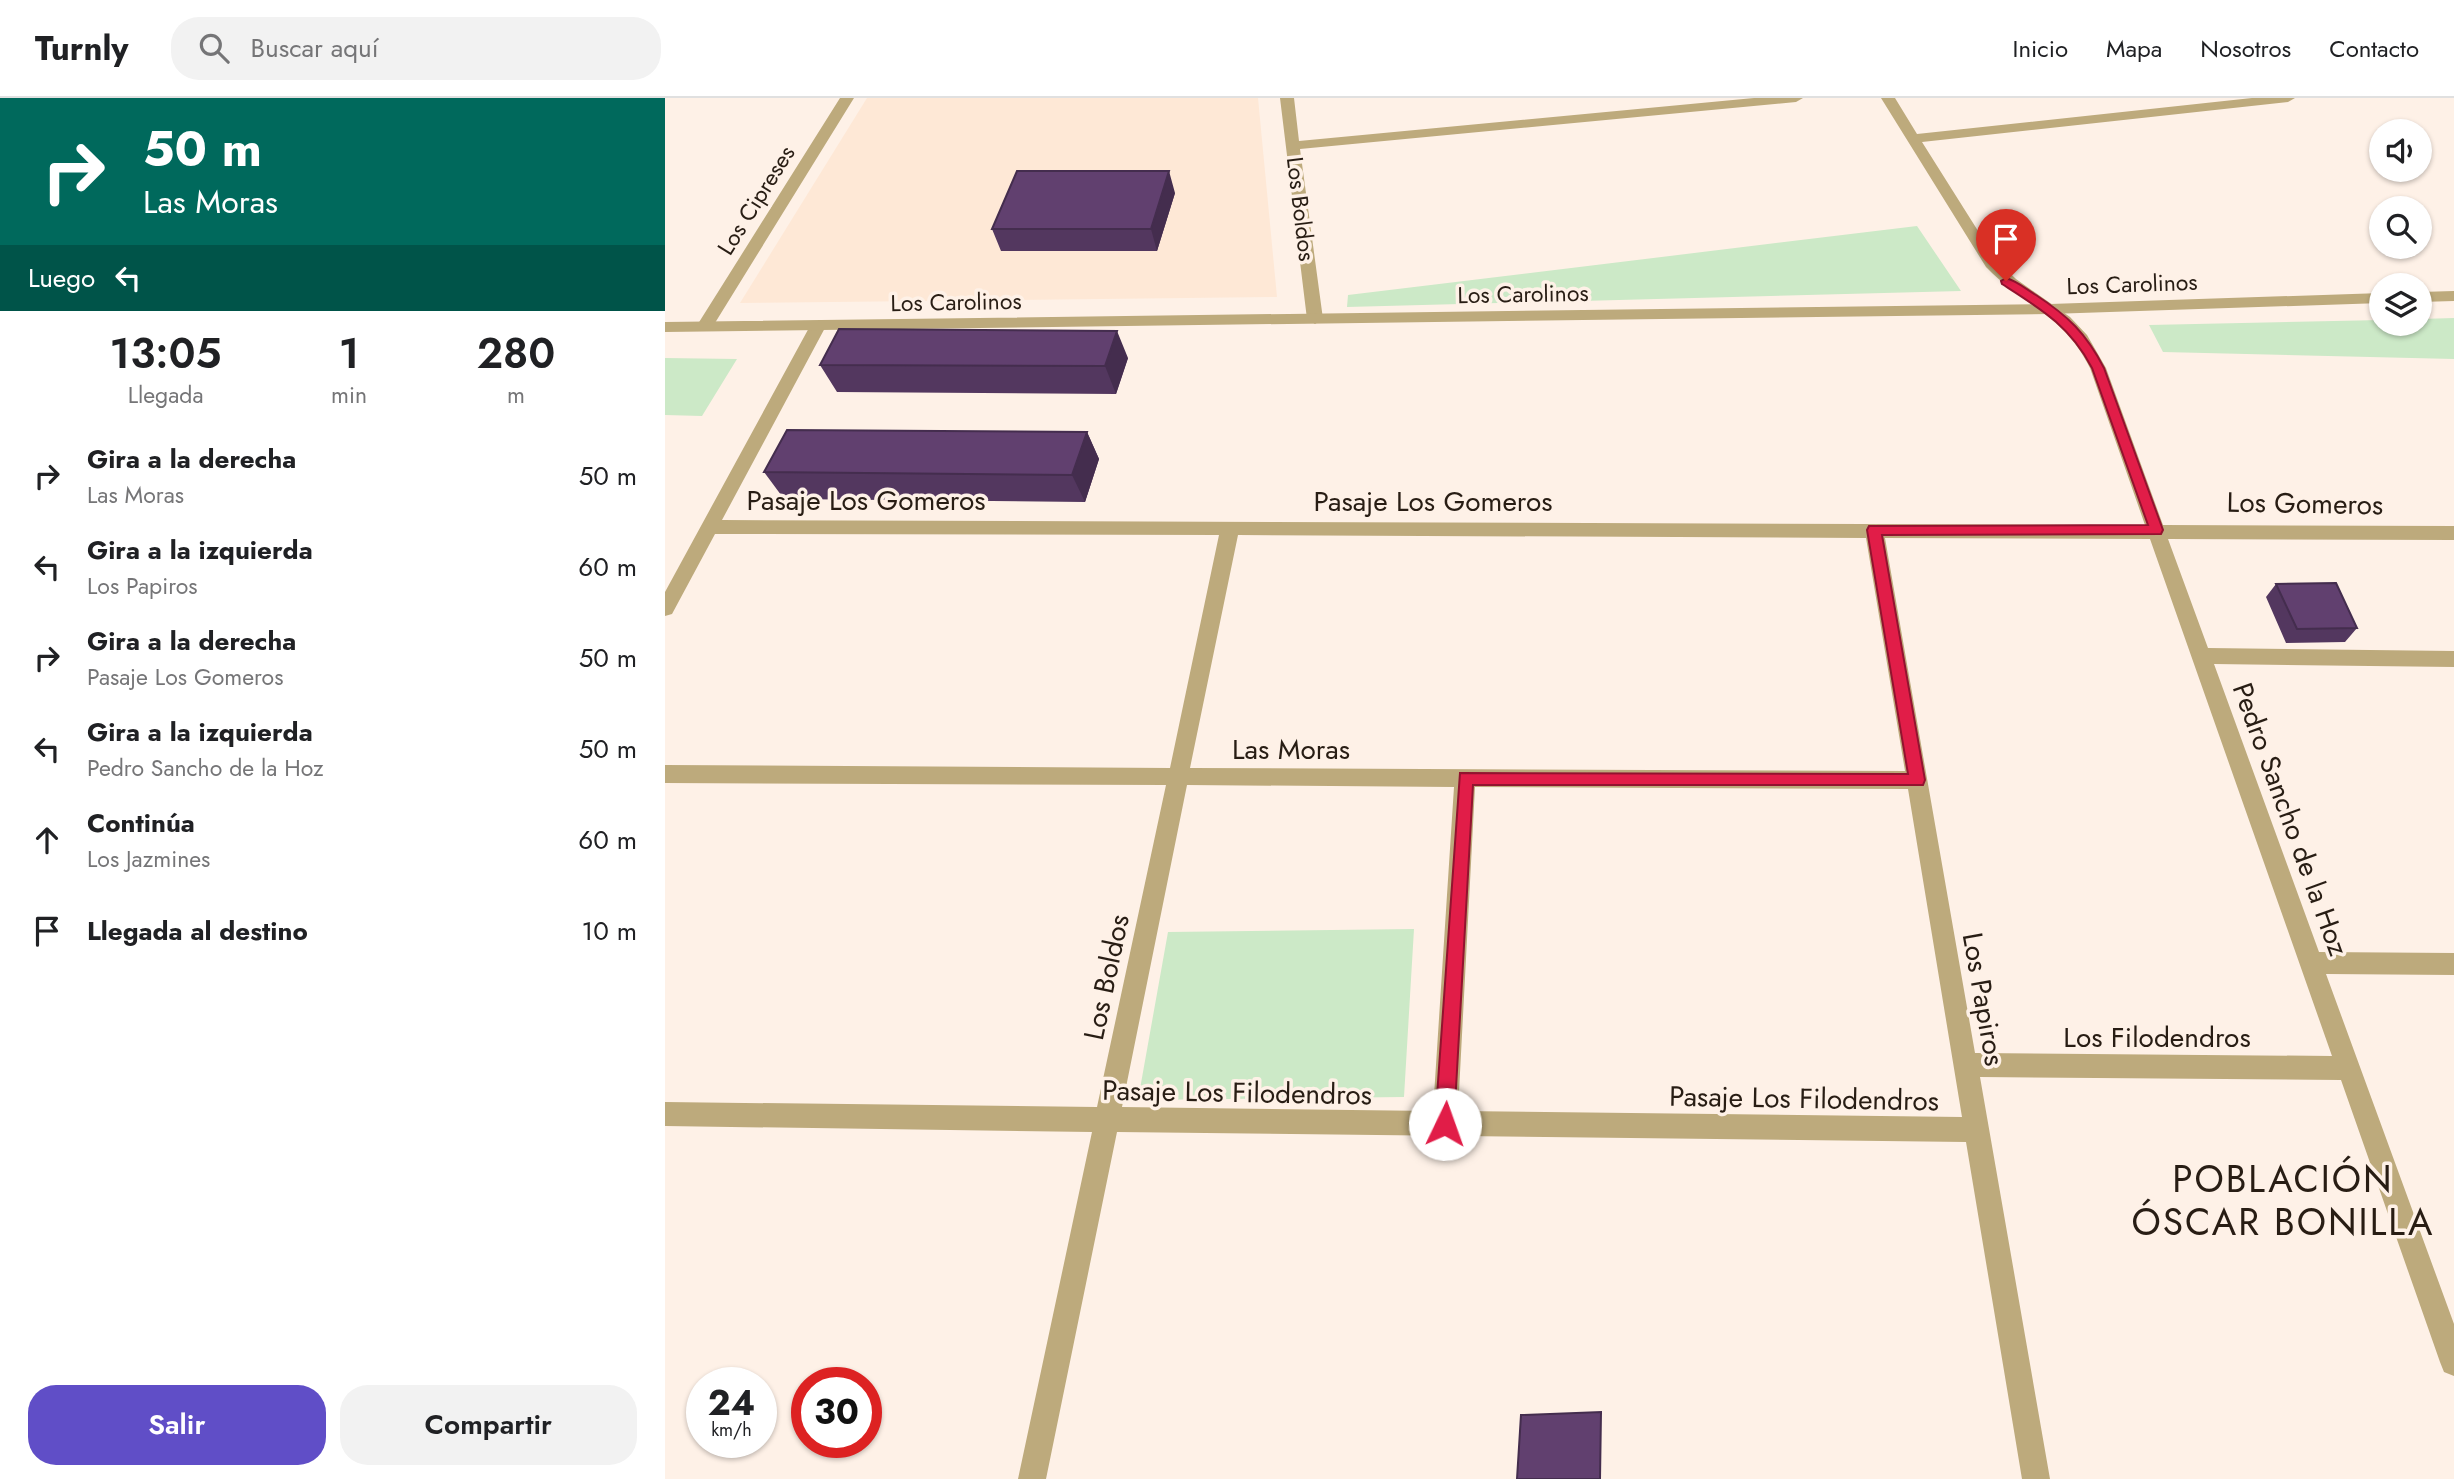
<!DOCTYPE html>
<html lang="es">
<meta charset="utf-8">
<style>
body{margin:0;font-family:Jost,sans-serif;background:#f2f2f2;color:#202124;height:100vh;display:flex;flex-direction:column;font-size:26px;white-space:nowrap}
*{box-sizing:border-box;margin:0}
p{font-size:23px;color:#757577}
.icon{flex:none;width:38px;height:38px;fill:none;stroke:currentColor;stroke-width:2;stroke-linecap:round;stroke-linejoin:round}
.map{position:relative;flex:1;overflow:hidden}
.panel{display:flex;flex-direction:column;background:#fff;width:665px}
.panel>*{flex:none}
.hud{background:#00695c;color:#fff;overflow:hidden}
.buttons{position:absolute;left:1704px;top:21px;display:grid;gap:14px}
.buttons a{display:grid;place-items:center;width:63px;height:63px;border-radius:50%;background:#fff;box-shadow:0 2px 5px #0004;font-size:35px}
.speed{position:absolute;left:21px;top:1269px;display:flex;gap:14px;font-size:35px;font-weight:700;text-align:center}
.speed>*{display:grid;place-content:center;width:91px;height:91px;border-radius:50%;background:#fff;box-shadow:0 2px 5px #0004;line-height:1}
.speed small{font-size:18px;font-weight:400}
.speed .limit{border:10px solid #d22;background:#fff;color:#111}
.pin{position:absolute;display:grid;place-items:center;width:60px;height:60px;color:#fff;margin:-72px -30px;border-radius:50% 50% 50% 0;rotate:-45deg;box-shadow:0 0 7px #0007}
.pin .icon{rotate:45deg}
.me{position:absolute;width:77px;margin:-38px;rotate:3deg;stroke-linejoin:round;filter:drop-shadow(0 0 5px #0008)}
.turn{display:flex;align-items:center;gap:24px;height:147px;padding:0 28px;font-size:32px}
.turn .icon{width:91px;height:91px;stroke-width:2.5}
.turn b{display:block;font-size:49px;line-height:60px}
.then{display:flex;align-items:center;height:66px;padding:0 28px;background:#0003;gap:14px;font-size:26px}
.eta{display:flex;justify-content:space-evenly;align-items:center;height:119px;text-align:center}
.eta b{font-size:42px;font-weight:600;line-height:49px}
.cta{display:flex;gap:14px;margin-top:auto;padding:14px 28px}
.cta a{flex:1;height:80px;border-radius:28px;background:#604ec7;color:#fff;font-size:28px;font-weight:600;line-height:80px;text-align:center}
.cta a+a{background:#f2f2f2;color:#202124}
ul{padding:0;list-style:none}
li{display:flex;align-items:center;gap:21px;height:91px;padding:0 28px}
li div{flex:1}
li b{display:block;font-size:26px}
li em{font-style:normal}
header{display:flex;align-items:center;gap:42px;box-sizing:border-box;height:98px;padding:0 35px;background:#fff;border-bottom:2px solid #e0e0e0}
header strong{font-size:33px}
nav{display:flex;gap:38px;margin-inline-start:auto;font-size:24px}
.search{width:490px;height:63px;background:#f2f2f2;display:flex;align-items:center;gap:18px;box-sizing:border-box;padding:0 24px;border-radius:28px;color:#757577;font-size:26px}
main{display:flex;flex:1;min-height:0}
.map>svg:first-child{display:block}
.built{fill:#fee8d6}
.green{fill:#cce9c7}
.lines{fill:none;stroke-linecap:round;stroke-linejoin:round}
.minor{fill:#bdaa7c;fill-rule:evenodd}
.tertiary{fill:#bdaa7c;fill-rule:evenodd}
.wall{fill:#53375f}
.shaded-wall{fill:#442d4e}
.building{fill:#61406f;stroke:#442d4e;stroke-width:2}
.route{fill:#e11d48;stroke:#92132f;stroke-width:2}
.labels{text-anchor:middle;stroke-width:7;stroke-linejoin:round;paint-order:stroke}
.far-street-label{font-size:23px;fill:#281d14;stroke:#fef1e7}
.street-label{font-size:28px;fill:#281d14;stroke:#fef1e7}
.near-neighbourhood-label{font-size:37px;letter-spacing:2px;fill:#281d14;stroke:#fef1e7}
</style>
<header>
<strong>Turnly</strong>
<div class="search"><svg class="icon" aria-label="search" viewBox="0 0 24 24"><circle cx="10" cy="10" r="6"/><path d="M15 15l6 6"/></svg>Buscar aquí</div>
<nav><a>Inicio</a><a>Mapa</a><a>Nosotros</a><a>Contacto</a></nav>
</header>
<main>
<section class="panel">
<div class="hud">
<div class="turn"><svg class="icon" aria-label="right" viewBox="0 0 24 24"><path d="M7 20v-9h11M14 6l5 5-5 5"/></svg><div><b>50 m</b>Las Moras</div></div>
<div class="then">Luego<svg class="icon" aria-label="left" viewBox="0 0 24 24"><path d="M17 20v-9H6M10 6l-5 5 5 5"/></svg></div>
</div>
<div class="eta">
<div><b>13:05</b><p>Llegada</p></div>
<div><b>1</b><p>min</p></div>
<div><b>280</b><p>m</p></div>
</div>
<ul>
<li><svg class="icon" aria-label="right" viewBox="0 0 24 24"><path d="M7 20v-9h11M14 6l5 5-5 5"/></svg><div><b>Gira a la derecha</b><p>Las Moras</p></div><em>50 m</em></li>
<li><svg class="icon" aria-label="left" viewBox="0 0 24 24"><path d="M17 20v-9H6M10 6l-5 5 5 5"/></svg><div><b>Gira a la izquierda</b><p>Los Papiros</p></div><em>60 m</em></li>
<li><svg class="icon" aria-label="right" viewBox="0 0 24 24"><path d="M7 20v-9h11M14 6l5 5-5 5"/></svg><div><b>Gira a la derecha</b><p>Pasaje Los Gomeros</p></div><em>50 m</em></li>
<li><svg class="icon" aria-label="left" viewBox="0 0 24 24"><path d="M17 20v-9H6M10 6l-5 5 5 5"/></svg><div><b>Gira a la izquierda</b><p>Pedro Sancho de la Hoz</p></div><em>50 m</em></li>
<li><svg class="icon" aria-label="ahead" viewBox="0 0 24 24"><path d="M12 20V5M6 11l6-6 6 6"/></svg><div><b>Continúa</b><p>Los Jazmines</p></div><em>60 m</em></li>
<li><svg class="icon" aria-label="arrive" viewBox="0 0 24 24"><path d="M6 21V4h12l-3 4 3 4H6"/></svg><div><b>Llegada al destino</b></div><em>10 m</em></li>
</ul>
<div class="cta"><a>Salir</a><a>Compartir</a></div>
</section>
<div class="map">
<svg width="1789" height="1381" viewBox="0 0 1789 1381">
<rect width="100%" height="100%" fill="#fef1e7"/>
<path class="built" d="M202 0H593L612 199 75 205Z"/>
<path class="green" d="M1252 128 1296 193 682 209 683 197Z
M1789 220V261L1498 254 1484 227 1717 222V226H1755V221Z
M0 260 72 261 37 318 0 317Z
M749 831 739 999 473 1002 503 834Z"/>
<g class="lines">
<path class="minor" d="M175 0H189L45 233H33L31 229Z
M615 0H629L634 43 1089 0H1138L1131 4 635 51 658 221 650 226 642 221Z
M1216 0H1230L1252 36 1587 0H1630L1623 4 1257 44 1332 163 1351 181 1405 219 1422 237 1441 270 1498 427 1789 428V442L1503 441 1543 550 1789 553V569L1549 566 1654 854 1789 855V877L1661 876 1789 1226V1278L1779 1274 1775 1264 1676 982 1315 979 1385 1381H1357L1301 1044 452 1034 381 1381H353L427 1034 0 1028V1004L432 1009 501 687 0 685V667L505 670 554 437 50 436 7 516 0 518V494L145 228 153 223 161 228 57 422 1480 427 1425 270C1399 217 1359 208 1321 169ZM573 437 1201 440 1240 673 525 670ZM1220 440 1485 441 1667 958 1310 955ZM522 687 789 689 768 1013 457 1009ZM810 689 1243 691 1297 1019 793 1013Z"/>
<path class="tertiary" d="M1789 193V203L1755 204V194Z
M1717 195V205L1385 216 0 234V224L1385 206Z"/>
</g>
<path class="wall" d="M510 95 492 153H336L327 131Z
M463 260 451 296 172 294 155 267Z
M422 334 434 361 420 404 119 401 99 374Z
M1611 486 1692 530 1680 544 1621 545 1601 499Z"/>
<path class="shaded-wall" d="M504 73 510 95 492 153 486 131Z
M452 233 463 260 451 296 440 268Z
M422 334 434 361 420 404 407 377Z"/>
<path class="building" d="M352 73H504L486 131H327Z
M174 231 452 233 440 268 155 267Z
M122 332 422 334 407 377 99 374Z
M1671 485 1692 530 1632 531 1611 486Z
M936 1314 935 1381H852L856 1317Z"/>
<path class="route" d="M1341 180C1352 183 1361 191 1371 197 1403 218 1421 235 1439 270L1498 432 1496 436 1217 437 1260 682 1258 687H808L789 1026 786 1032 780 1035 773 1032 770 1026 795 675 1243 676 1202 432 1204 428 1483 427 1427 270C1405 228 1376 211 1337 186L1336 183Z"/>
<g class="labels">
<g class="far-street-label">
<text transform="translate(91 102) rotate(-58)" y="8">Los Cipreses</text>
<text transform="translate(636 111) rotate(83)" y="8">Los Boldos</text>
<text transform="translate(1467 186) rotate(-2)" y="8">Los Carolinos</text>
<text transform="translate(858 196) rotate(-1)" y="8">Los Carolinos</text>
<text transform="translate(291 204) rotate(-1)" y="8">Los Carolinos</text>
</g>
<g class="street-label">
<text x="201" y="412">Pasaje Los Gomeros</text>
<text x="768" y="413">Pasaje Los Gomeros</text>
<text transform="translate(1640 405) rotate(1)" y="10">Los Gomeros</text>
<text x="626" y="661">Las Moras</text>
<text transform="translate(1626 721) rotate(70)" y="10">Pedro Sancho de la Hoz</text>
<text transform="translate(441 879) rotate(-78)" y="10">Los Boldos</text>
<text transform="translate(1319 901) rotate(80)" y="10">Los Papiros</text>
<text x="1492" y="949">Los Filodendros</text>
<text transform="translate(572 994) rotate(1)" y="10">Pasaje Los Filodendros</text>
<text transform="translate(1139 1000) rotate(1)" y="10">Pasaje Los Filodendros</text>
</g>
<g class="near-neighbourhood-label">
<text x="1618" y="1094">POBLACIÓN<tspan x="1618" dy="43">ÓSCAR BONILLA</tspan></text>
</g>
</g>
</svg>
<div class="buttons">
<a><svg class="icon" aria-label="sound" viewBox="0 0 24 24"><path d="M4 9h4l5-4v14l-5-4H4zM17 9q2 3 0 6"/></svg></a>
<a><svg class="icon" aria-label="search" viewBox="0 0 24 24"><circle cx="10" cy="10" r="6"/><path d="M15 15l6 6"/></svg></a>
<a><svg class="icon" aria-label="layers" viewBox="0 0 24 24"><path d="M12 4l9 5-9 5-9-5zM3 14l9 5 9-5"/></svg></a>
</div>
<div class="speed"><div>24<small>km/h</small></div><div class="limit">30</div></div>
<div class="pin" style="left:1341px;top:183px;background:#d93025"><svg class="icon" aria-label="arrive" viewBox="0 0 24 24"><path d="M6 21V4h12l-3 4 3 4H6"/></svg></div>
<svg class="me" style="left:780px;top:1026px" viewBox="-20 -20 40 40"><circle r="19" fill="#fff"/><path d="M0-13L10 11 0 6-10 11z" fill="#e11d48"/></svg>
</div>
</main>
